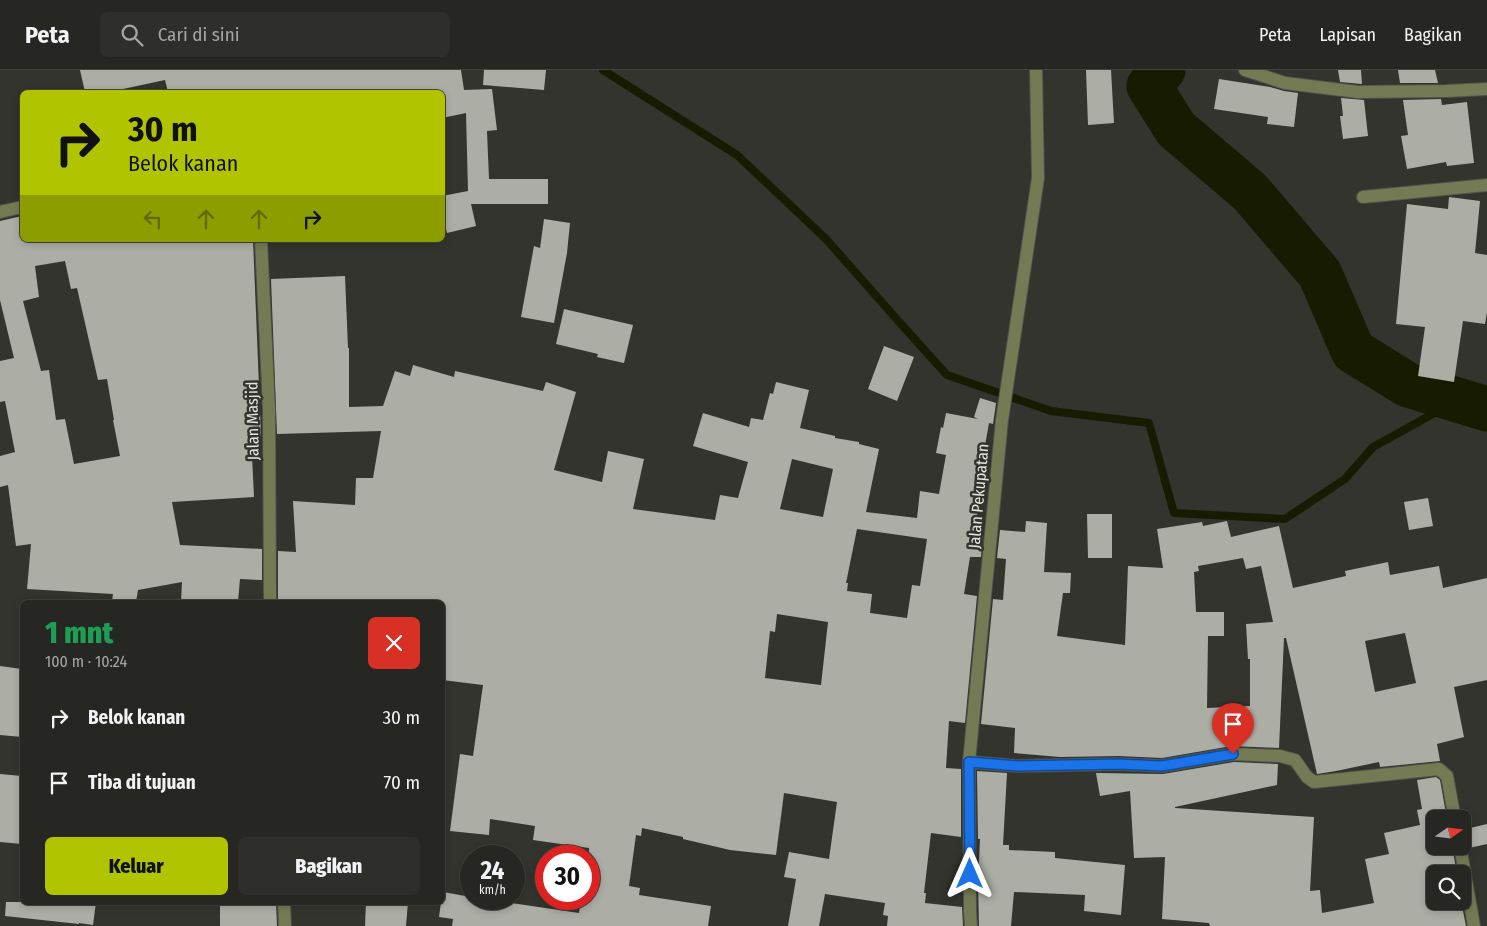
<!DOCTYPE html>
<html lang="id">
<meta charset="utf-8">
<style>
body{margin:0;font-family:"Fira Sans Condensed",sans-serif;background:#2e2f2a;color:#f1f3f6;height:100vh;display:flex;flex-direction:column;font-size:19px;white-space:nowrap}
*{box-sizing:border-box;margin:0}
p{font-size:16px;color:#a4a5a5}
.icon{flex:none;width:28px;height:28px;fill:none;stroke:currentColor;stroke-width:2;stroke-linecap:round;stroke-linejoin:round}
.map{position:relative;flex:1;overflow:hidden}
.side{position:absolute;left:20px;top:530px;width:425px;height:305px;display:flex;flex-direction:column;background:#262722;border-radius:8px;box-shadow:0 2px 8px #0003,0 0 0 1px #424440}
.side>*{flex:none}
.top-card{position:absolute;left:20px;top:20px;width:425px;height:152px;border-radius:8px;box-shadow:0 2px 8px #0003,0 0 0 1px #424440;background:#b0c500;color:#111;overflow:hidden}
.needle{width:32px;rotate:76deg}
.tools{position:absolute;left:1426px;top:740px;display:grid;gap:10px}
.tools a{display:grid;place-items:center;width:45px;height:45px;border-radius:8px;background:#262722;box-shadow:0 2px 8px #0003,0 0 0 1px #424440;font-size:25px}
.speed{position:absolute;left:460px;top:775px;display:flex;gap:10px;font-size:25px;font-weight:700;text-align:center}
.speed>*{display:grid;place-content:center;width:65px;height:65px;border-radius:50%;background:#262722;box-shadow:0 2px 8px #0003,0 0 0 1px #424440;line-height:1}
.speed small{font-size:12px;font-weight:400}
.speed .limit{border:8px solid #d22;background:#fff;color:#111}
.pin{position:absolute;display:grid;place-items:center;width:42px;height:42px;color:#fff;margin:-51px -21px;border-radius:50% 50% 50% 0;rotate:-45deg;box-shadow:0 0 5px #0007}
.pin .icon{rotate:45deg}
.me{position:absolute;width:55px;margin:-28px;rotate:0deg;stroke-linejoin:round;filter:drop-shadow(0 0 4px #0008)}
.turn{display:flex;align-items:center;gap:18px;height:105px;padding:0 25px;font-size:22px}
.turn .icon{width:65px;height:65px;stroke-width:2.5}
.turn b{display:block;font-size:35px;line-height:42px}
.lanes{display:flex;align-items:center;height:48px;padding:0 25px;background:#0003;justify-content:center;gap:25px;direction:ltr}
.lanes .off{opacity:.35}
.round{display:grid;place-items:center;flex:none;width:52px;height:52px;border-radius:8px;background:#2e2f2a}
.overview{display:flex;align-items:center;justify-content:space-between;height:85px;padding:0 25px}
h1{font-size:30px;font-weight:800;line-height:38px;color:#1e9e55}
.primary-button{display:flex;gap:10px;margin-top:auto;padding:10px 25px}
.primary-button a{flex:1;height:58px;border-radius:8px;background:#b0c500;color:#111;font-size:20px;font-weight:800;line-height:58px;text-align:center}
.primary-button a+a{background:#2e2f2a;color:#f1f3f6}
ul{padding:0;list-style:none}
li{display:flex;align-items:center;gap:15px;height:65px;padding:0 25px}
li div{flex:1}
li b{display:block;font-size:19px}
li em{font-style:normal}
header{display:flex;align-items:center;gap:30px;box-sizing:border-box;height:70px;padding:0 25px;background:#262722;border-bottom:1px solid #424440}
header strong{font-size:24px}
nav{display:flex;gap:28px;margin-inline-start:auto;font-size:18px}
.search{width:350px;height:45px;background:#2e2f2a;display:flex;align-items:center;gap:12px;box-sizing:border-box;padding:0 18px;border-radius:8px;color:#a4a5a5;font-size:19px}
.map>svg:first-child{display:block}
.lines{fill:none;stroke-linecap:round;stroke-linejoin:round}
.stream{stroke:#171b00;stroke-width:8}
.river{stroke:#171b00;stroke-width:45}
.building{fill:#acaea6;fill-rule:evenodd}
.minor-casing{stroke:#4f504a;stroke-width:14}
.minor{stroke:#747b54;stroke-width:12}
.route-casing{stroke:#114b97;stroke-width:12}
.route{stroke:#1a73e8;stroke-width:9}
.labels{text-anchor:middle;stroke-width:5;stroke-linejoin:round;paint-order:stroke}
.street-label{font-size:16px;fill:#e5e6e2;stroke:#32342d}
</style>
<header>
<strong>Peta</strong>
<div class="search"><svg class="icon" aria-label="search" viewBox="0 0 24 24"><circle cx="10" cy="10" r="6"/><path d="M15 15l6 6"/></svg>Cari di sini</div>
<nav><a>Peta</a><a>Lapisan</a><a>Bagikan</a></nav>
</header>
<div class="map">
<svg width="1487" height="856" viewBox="0 0 1487 856">
<rect width="100%" height="100%" fill="#32342d"/>
<g class="lines">
<path class="stream" d="M603 0 737 85 826 169 901 254 947 305 1051 341 1149 353 1174 443 1285 449 1345 409 1373 377 1458 330"/>
<path class="river" d="M1163 0 1149 16 1176 59 1250 122 1320 204 1353 281 1408 315 1487 339"/>
</g>
<path class="building" d="M80 0H461L464 20 492 19 497 60 487 61 489 109H548V134H471L476 156 447 163 442 144V126L468 121 466 43 442 48V22H168L165 10 109 22H85Z
M484 0H546L544 20 483 15Z
M1086 0H1111L1114 53 1088 55Z
M1338 0H1361L1362 14 1340 12Z
M1398 0H1435L1438 13H1400Z
M1219 9 1270 17 1284 21 1298 23 1294 57 1267 54 1268 47 1214 39Z
M1341 28 1364 30 1368 66 1343 69 1340 46H1343Z
M1441 29 1442 35 1467 32 1474 93 1447 96 1446 92 1407 99 1401 66 1408 65 1403 30Z
M1449 127 1480 131 1475 183 1487 185V242L1485 254 1463 251 1454 312 1418 306 1425 257 1396 254 1407 134 1448 139Z
M22 146V170H253L261 365 251 366 254 427 172 432 180 475 262 479V510L240 509 238 532H181L182 512 138 520 136 532H112L113 524 27 519 31 474 16 476 8 415 0 417V386L15 382 5 331 0 332V291L14 288 0 230V151ZM65 191 71 219 77 218 98 310 107 309 114 350H113L120 386 74 394 65 349 56 350 49 300 41 301 23 231 39 227 35 196Z
M544 149 570 153 567 183 554 253 521 247 534 176 540 178Z
M345 206 348 278H349V337L383 336 395 301 410 306 413 295 454 307 455 301 543 321 546 312 576 322 554 400 602 412 608 381 644 389 633 439 715 450 720 425 738 428 748 392 693 376 703 343 749 357 751 348 763 350 770 323 773 324 776 312 809 320 800 358 835 366V368L859 372V374L879 379 866 442 917 448 920 421 939 424 946 385 936 383 941 357 943 358 946 343 978 349 974 347 980 328 996 333 993 354 989 353 977 420H981L975 459H983L981 487H970L964 524 977 526 965 653 949 651 946 698 961 699V767L931 763 924 823H926L925 833 962 837 963 856H887L888 846 883 845 885 833 825 824 819 856H788L796 809 784 807 789 782 829 789 837 732 784 723 776 785 730 780 683 769V767L642 758 641 766 636 765 629 816 640 818 639 825 711 836 708 856H452L453 849 439 847 441 832H442L443 822 471 827V829H485L579 843 581 829H589V778L533 770 535 756 490 749 489 765 450 761 460 684 473 686 483 615 442 610V532H278V481L296 482 293 431 355 435 356 408H373L381 361 277 364 271 209ZM792 389 833 399 823 447 780 439ZM857 459 927 469 920 516 912 515 907 548 870 543 872 524 847 521 848 513H846ZM777 544 828 552 821 615 765 608 770 561 775 562Z
M564 239 633 255 624 293 597 287 598 284 556 274Z
M884 276 914 287 897 331 868 319Z
M1428 428 1433 456 1409 460 1404 432Z
M1087 444H1112V488H1088Z
M1026 451 1047 453 1044 502 1071 503 1070 523H1063L1057 566 1125 575 1128 496 1163 498 1157 459 1202 452 1203 456 1227 451 1231 467 1279 456 1293 518 1346 506 1345 501 1388 492 1390 505 1439 496 1443 518 1487 508V610L1454 617 1464 667 1437 674 1440 691 1380 697 1379 692 1336 701 1317 704 1286 568H1284L1279 678 1232 676 1162 688 1119 686 1060 687 1014 683 1015 658 981 654 993 529 1003 530 1006 489 997 488 1000 460 1025 462ZM1243 488 1246 499 1261 496 1273 552 1246 554 1248 589H1250V636L1207 638 1208 566H1224V542H1196L1194 502 1199 501 1198 496ZM1405 563 1416 613 1375 622 1365 571Z
M0 596 22 599V667L0 665Z
M1234 692 1278 694 1277 715 1175 737V738L1314 747 1310 821 1320 820 1322 843 1374 833 1365 789 1389 784 1384 763 1420 755 1417 740 1422 739 1417 710 1436 707 1440 710 1447 749H1435V776H1452L1457 804H1435V831H1461L1466 856H1210L1209 853 1162 849 1165 787 1134 788 1130 721 1100 726 1096 703 1163 704Z
M977 701 1007 703 1003 775H1009V780L1055 782V788L1125 795 1121 845 1084 841 1085 825 1014 822 1011 856H979L978 812 980 769H978Z
M0 704 22 706V774L0 772Z
M1487 754V774L1469 778 1466 771 1462 768V760Z
M6 832H96L93 855 79 853V854L5 846Z
M220 832H276L277 856H220Z
M366 832H408L406 856H365Z"/>
<g class="lines">
<defs>
<path id="minor" d="M1245 0 1285 13 1358 22 1446 21 1487 19
M1363 127 1487 115
M0 142 22 137
M261 170 269 339 270 532
M969 692 1018 696 1119 694 1162 696 1233 684 1280 686 1295 690 1307 707 1314 712 1439 699 1447 706 1455 749
M1460 776 1474 856
M284 832 285 856
M971 856 970 842 969 692 1002 350 1038 108 1036 0"/>
</defs>
<use href="#minor" class="minor-casing"/>
<use href="#minor" class="minor"/>
</g>
<g class="lines">
<defs>
<path id="route" d="M970 804 969 692 1018 696 1119 694 1162 696 1233 684"/>
</defs>
<use href="#route" class="route-casing"/>
<use href="#route" class="route"/>
</g>
<g class="labels">
<g class="street-label">
<text transform="translate(252 351) rotate(-91)" y="6">Jalan Masjid</text>
<text transform="translate(978 426) rotate(-85)" y="6">Jalan Pekupatan</text>
</g>
</g>
</svg>
<div class="tools">
<a><svg class="needle" viewBox="-14 -14 28 28"><path d="M0-13l5 13h-10z" fill="#e53935"/><path d="M0 13l5-13h-10z" fill="#a4a5a5"/></svg></a>
<a><svg class="icon" aria-label="search" viewBox="0 0 24 24"><circle cx="10" cy="10" r="6"/><path d="M15 15l6 6"/></svg></a>
</div>
<div class="speed"><div>24<small>km/h</small></div><div class="limit">30</div></div>
<div class="pin" style="left:1233px;top:684px;background:#d93025"><svg class="icon" aria-label="arrive" viewBox="0 0 24 24"><path d="M6 21V4h12l-3 4 3 4H6"/></svg></div>
<svg class="me" style="left:970px;top:804px" viewBox="-20 -20 40 40"><path d="M0-17L14 15 0 8-14 15z" fill="#1a73e8" stroke="#fff" stroke-width="4"/></svg>
<div class="top-card">
<div class="turn"><svg class="icon" aria-label="right" viewBox="0 0 24 24"><path d="M7 20v-9h11M14 6l5 5-5 5"/></svg><div><b>30 m</b>Belok kanan</div></div>
<div class="lanes"><svg class="icon off" aria-label="left" viewBox="0 0 24 24"><path d="M17 20v-9H6M10 6l-5 5 5 5"/></svg><svg class="icon off" aria-label="ahead" viewBox="0 0 24 24"><path d="M12 20V5M6 11l6-6 6 6"/></svg><svg class="icon off" aria-label="ahead" viewBox="0 0 24 24"><path d="M12 20V5M6 11l6-6 6 6"/></svg><svg class="icon" aria-label="right" viewBox="0 0 24 24"><path d="M7 20v-9h11M14 6l5 5-5 5"/></svg></div>
</div>
<section class="side">
<div class="overview"><div><h1>1 mnt</h1><p>100 m · 10:24</p></div><a class="round" style="background:#d93025;color:#fff"><svg class="icon" aria-label="close" viewBox="0 0 24 24"><path d="M6 6l12 12M18 6L6 18"/></svg></a></div>
<ul>
<li><svg class="icon" aria-label="right" viewBox="0 0 24 24"><path d="M7 20v-9h11M14 6l5 5-5 5"/></svg><div><b>Belok kanan</b></div><em>30 m</em></li>
<li><svg class="icon" aria-label="arrive" viewBox="0 0 24 24"><path d="M6 21V4h12l-3 4 3 4H6"/></svg><div><b>Tiba di tujuan</b></div><em>70 m</em></li>
</ul>
<div class="primary-button"><a>Keluar</a><a>Bagikan</a></div>
</section>
</div>
